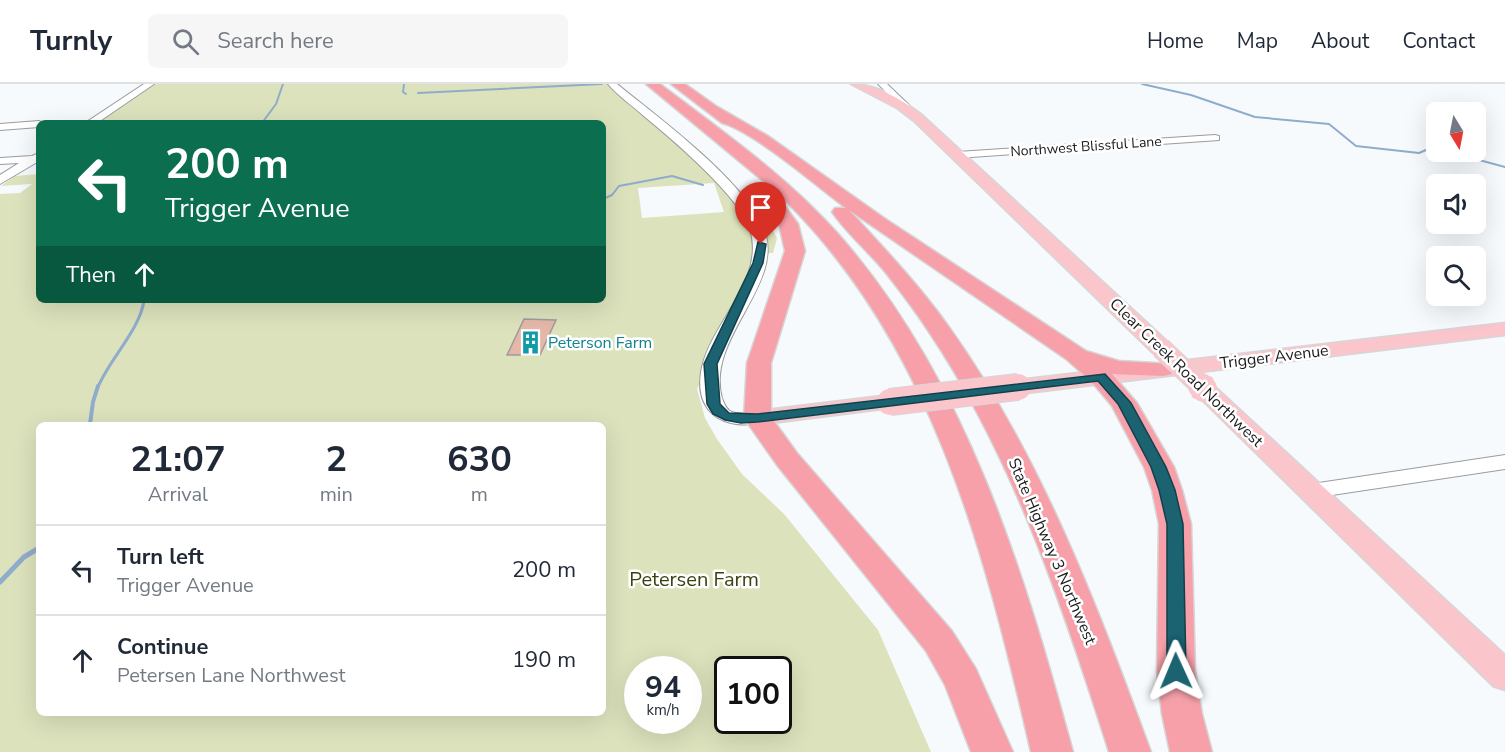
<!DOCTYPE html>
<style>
body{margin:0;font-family:"Nunito Sans",sans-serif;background:#f6f6f7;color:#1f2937;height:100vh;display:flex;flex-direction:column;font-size:22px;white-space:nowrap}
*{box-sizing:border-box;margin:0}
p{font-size:20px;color:#747a83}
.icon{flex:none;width:33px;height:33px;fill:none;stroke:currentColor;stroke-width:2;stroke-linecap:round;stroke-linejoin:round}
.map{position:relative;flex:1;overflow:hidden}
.panel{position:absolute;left:36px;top:338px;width:570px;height:294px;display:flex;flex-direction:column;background:#fff;border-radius:9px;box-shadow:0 6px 24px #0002}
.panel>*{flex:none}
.banner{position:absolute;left:36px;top:36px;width:570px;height:183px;border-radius:9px;box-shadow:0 6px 24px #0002;background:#0b6e4f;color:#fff;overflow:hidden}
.needle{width:39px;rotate:170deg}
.tools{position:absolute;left:1426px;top:18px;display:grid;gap:12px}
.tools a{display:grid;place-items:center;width:60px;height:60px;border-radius:9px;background:#fff;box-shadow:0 6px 24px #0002;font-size:30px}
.speed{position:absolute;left:624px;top:572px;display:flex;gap:12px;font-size:30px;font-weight:700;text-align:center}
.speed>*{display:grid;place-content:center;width:78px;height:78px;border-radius:50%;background:#fff;box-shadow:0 6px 24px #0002;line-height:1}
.speed small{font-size:15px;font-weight:400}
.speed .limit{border:3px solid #111;border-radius:9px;background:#fff;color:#111}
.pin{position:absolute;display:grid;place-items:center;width:51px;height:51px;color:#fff;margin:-62px -26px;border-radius:50% 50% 50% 0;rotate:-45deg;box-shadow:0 0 6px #0007}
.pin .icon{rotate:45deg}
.me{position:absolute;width:66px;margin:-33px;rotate:359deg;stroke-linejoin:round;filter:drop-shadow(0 0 4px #0008)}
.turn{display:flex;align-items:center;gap:21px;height:126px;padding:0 30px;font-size:27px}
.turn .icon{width:78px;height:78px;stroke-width:2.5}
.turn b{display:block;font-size:42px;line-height:51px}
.then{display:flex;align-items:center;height:57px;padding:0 30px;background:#0003;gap:12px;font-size:22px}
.eta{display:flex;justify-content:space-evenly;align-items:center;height:102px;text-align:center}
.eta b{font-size:36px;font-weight:700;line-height:42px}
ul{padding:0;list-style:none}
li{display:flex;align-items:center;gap:18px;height:90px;padding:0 30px;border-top:2px solid #e0e1e3}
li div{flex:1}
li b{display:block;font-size:22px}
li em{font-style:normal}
header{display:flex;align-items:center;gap:36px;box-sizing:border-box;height:84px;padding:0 30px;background:#fff;border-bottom:2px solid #e0e1e3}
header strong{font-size:28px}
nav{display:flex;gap:33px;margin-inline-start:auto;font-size:21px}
.search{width:420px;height:54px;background:#f6f6f7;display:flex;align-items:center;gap:15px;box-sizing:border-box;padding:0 21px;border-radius:9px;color:#747a83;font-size:22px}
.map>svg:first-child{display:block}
.green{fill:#dce2bc;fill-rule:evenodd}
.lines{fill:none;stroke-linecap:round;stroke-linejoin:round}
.stream-far3{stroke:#90accc;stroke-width:2}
.stream-far2{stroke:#90accc;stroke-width:3}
.stream-far1{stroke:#90accc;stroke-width:4}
.stream{stroke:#90accc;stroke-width:5}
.building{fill:#e4b7a9;stroke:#9f9b9a;stroke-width:1.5}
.minor-casing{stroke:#999c9f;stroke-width:2}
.major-casing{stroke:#d6d6d6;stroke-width:3}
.highway-casing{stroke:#d6d6d6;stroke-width:3}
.minor{fill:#fff;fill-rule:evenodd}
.major{fill:#fac6cc;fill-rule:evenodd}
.highway{fill:#f7a0aa;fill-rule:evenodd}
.major-bridge-far1-casing{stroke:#d6d6d6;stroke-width:22;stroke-linecap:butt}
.major-bridge-casing{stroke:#d6d6d6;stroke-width:28;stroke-linecap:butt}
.major-bridge-far1{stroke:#fac6cc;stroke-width:20}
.major-bridge{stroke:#fac6cc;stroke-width:26}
.route{fill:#1c6372;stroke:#12404a;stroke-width:1.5}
.labels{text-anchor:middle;stroke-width:5;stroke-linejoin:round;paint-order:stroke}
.far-street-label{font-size:14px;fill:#1a1b1c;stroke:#fff}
.culture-label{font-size:16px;fill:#0d838f;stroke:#fff;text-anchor:start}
.street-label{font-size:16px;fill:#1a1b1c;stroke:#fff}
.near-park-label{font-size:20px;fill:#3d4111;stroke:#fff}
</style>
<header>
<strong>Turnly</strong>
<div class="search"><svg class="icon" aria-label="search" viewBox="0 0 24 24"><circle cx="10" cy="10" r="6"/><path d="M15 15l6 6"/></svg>Search here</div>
<nav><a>Home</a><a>Map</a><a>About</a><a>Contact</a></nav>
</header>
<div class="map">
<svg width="1505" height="668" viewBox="0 0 1505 668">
<rect width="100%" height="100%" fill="#f7fafd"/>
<path class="green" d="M150 0H619L745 111 769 139 777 154 773 169H761L727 249 697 305 705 334 717 355 742 390 784 430 878 546 931 668H0V110L20 109 32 100 1 102 15 92 39 90V216H603V39H93ZM714 99 724 128 642 134 638 104ZM39 340H603V628H39ZM638 585H688V636H638ZM728 585H778V636H728Z"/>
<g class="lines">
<path class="stream-far3" d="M404 0 403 8 406 10
M1142 0 1191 11 1255 33 1329 40 1356 62 1419 69 1433 63 1437 64
M418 9 602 0
M262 39 276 20 283 0
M1450 68 1505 83
M603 115 612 111 619 102 672 92 703 101"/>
<path class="stream-far2" d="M98 303C109 276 141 244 144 216"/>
<path class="stream-far1" d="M90 340 93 318 98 302"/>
<path class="stream" d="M0 498 24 473 39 464"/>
</g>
<path class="building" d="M524 235 556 236 540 271H507Z"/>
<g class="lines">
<defs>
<path id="minor" d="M144 0H154L97 39H85Z
M608 0H617C659 34 741 94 763 143 788 199 705 253 722 314 724 319 726 326 732 328 742 332 754 327 764 330L767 334 764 338C724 348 692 328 702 283 712 238 766 195 750 145 746 133 736 121 728 111 703 82 674 57 645 33 633 22 618 12 608 0Z
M878 0H887L909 21V25H903Z
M39 37 43 39H39V43L0 46V40Z
M1215 51 1219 52V56L957 74 951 71 957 68Z
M39 69V77L0 100V91L19 79 0 80V74L32 72Z
M1505 371V385L1312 414 1304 412 1301 407 1304 402 1312 400Z"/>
<path id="major" d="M851 0C877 0 902 16 922 31L1169 259 1172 264 1169 269 1161 270 1153 269 914 37 897 24Z
M1505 239V251L1018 310 1010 308 1007 303 1010 298 1018 296Z
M1204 298 1212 300 1505 571V606L1493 602 1196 310 1193 305 1196 300Z
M890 311 898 313 902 318 898 323 757 341 749 339 745 334 749 329 757 327Z"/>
<path id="highway" d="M646 0H660C722 47 788 93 840 152 967 298 1023 485 1073 668H1031C984 464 930 250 771 103L798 140 805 167 771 279V333L797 369 952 547 976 585 1013 668H971L945 601 926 567 777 381 744 334 747 279 785 167 779 140 755 105 757 101H768Z
M671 0H685L716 22 768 52 884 134 1086 267 1119 277 1172 280 1175 285 1172 290 1163 292 1112 290 1137 319 1174 383 1182 406 1191 440 1195 587 1202 630 1212 668H1170L1162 630 1157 587 1159 440 1152 406 1144 383 1112 322 1092 298 1066 275 849 126C884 164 919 201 949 243 1041 372 1097 521 1151 668H1109C1063 523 1014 375 929 248 916 228 901 208 886 189 869 168 847 150 832 128L835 124H846C818 103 753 47 722 39Z"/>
</defs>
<use href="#minor" class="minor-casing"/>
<use href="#major" class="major-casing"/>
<use href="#highway" class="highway-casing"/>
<use href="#minor" class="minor"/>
<use href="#major" class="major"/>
<use href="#highway" class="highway"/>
<defs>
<path id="major-bridge-far1" d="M1161 264 1202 303
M1014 303H1018"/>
<path id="major-bridge" d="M1201 302 1204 305
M890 318 1018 303"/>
</defs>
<use href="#major-bridge-far1" class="major-bridge-far1-casing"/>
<use href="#major-bridge" class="major-bridge-casing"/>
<use href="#major-bridge-far1" class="major-bridge-far1"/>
<use href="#major-bridge" class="major-bridge"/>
</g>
<path class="route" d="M758 158 766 160 763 179 717 280 720 320 729 329 757 330 1105 290 1131 319 1166 383 1175 406 1183 440 1186 587 1183 593 1176 595 1169 593 1167 587V440L1159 406 1151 383 1118 320 1098 297 757 338 741 339 725 336 713 330 707 320 704 280 753 179Z"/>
<defs>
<symbol id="building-bare" viewBox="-9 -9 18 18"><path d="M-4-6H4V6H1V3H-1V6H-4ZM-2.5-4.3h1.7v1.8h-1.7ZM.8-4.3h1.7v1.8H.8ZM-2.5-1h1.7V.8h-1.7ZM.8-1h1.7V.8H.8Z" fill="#0f9aa8" stroke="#fff" stroke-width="2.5" paint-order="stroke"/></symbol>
</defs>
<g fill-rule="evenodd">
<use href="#building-bare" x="514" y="242" width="33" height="33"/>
</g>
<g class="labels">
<g class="far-street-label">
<text transform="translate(1086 62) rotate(-4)" y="5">Northwest Blissful Lane</text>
</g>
<g class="culture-label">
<text x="548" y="264">Peterson Farm</text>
</g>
<g class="street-label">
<text transform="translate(1274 272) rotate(-7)" y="6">Trigger Avenue</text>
<text transform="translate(1187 288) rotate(44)" y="6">Clear Creek Road Northwest</text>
<text transform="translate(1053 467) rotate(67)" y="6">State Highway 3 Northwest</text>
</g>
<g class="near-park-label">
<text x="694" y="502">Petersen Farm</text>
</g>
</g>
</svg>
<div class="tools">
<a><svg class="needle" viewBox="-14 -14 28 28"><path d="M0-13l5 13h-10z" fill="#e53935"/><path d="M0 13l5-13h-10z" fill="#747a83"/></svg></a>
<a><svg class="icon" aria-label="sound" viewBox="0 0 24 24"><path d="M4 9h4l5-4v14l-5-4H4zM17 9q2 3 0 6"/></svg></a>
<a><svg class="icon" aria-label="search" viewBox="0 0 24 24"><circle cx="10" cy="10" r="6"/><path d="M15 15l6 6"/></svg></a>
</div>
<div class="speed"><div>94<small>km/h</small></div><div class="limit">100</div></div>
<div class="pin" style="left:761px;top:160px;background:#d93025"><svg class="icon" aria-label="arrive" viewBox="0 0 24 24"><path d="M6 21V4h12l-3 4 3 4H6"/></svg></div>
<svg class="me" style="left:1176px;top:587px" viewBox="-20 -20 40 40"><path d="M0-17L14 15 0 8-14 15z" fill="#1c6372" stroke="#fff" stroke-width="4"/></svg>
<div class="banner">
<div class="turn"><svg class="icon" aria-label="left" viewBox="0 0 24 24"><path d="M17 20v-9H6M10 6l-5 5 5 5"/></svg><div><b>200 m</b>Trigger Avenue</div></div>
<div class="then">Then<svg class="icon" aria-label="ahead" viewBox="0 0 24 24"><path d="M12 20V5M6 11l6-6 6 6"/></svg></div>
</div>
<section class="panel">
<div class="eta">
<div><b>21:07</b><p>Arrival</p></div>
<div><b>2</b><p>min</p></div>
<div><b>630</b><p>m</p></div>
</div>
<ul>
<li><svg class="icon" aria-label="left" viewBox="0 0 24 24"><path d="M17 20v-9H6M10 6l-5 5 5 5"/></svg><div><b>Turn left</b><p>Trigger Avenue</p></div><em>200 m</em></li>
<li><svg class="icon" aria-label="ahead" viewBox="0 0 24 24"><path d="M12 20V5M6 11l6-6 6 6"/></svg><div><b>Continue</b><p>Petersen Lane Northwest</p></div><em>190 m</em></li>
</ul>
</section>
</div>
